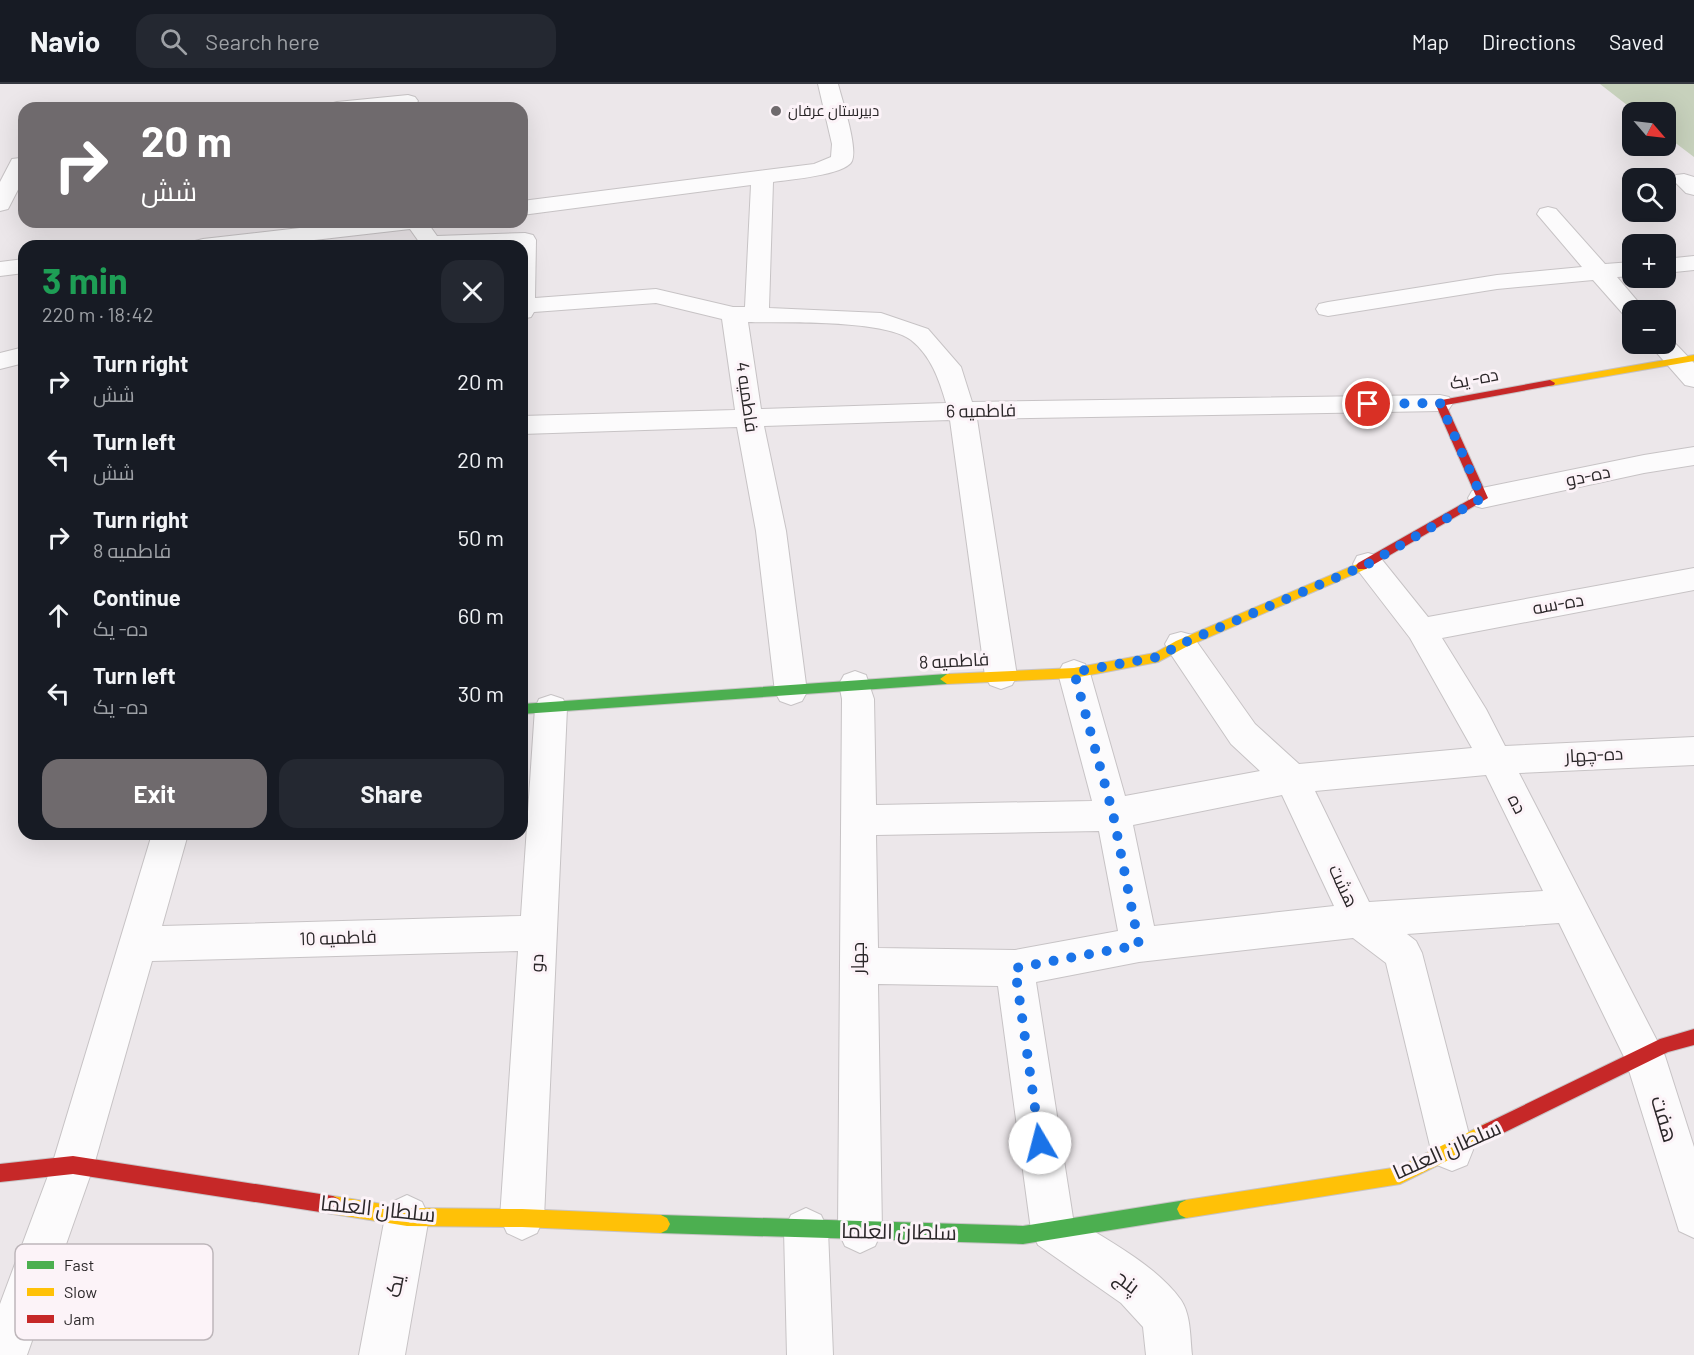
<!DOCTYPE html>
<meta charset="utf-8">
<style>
body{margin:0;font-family:Barlow,Cairo,sans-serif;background:#242831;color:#f1f3f6;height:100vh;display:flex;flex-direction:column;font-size:22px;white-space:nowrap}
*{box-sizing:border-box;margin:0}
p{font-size:20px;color:#9ea1a6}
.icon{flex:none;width:33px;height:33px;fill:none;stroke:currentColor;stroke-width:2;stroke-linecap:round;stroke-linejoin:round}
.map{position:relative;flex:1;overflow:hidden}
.side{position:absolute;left:18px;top:156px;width:510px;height:600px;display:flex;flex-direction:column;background:#171b24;border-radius:18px;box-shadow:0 6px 24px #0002}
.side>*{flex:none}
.banner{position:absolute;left:18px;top:18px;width:510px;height:126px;border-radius:18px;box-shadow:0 6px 24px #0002;background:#6f6a6d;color:#fff;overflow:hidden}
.needle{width:39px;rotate:118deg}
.controls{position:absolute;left:1622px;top:18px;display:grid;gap:12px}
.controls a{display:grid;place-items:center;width:54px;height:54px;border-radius:12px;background:#171b24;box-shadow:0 6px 24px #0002;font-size:30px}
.pin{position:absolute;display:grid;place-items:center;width:51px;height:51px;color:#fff;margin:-26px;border:3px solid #fff;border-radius:50%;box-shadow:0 2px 6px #0007}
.me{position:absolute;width:66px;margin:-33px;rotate:352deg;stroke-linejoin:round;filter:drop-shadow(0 0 4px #0008)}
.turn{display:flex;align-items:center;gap:21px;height:126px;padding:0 24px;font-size:27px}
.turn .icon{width:78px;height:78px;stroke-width:2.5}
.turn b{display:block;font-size:42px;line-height:51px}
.round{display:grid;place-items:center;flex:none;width:63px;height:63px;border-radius:18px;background:#242831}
.headline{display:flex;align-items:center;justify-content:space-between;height:102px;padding:0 24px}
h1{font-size:36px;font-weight:700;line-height:45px;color:#1e9e55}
.action{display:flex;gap:12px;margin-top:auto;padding:12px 24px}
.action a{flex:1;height:69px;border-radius:18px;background:#6f6a6d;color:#fff;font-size:24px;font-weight:700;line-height:69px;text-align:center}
.action a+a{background:#242831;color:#f1f3f6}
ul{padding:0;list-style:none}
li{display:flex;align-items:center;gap:18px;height:78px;padding:0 24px}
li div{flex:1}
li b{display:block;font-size:22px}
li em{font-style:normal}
header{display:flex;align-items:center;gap:36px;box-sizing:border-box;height:84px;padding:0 30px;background:#171b24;border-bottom:2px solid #363941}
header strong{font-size:28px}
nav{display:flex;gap:33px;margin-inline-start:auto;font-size:21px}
.search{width:420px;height:54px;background:#242831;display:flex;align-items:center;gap:15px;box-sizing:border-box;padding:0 21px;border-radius:18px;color:#9ea1a6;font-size:22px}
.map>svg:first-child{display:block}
.green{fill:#c7d1bc}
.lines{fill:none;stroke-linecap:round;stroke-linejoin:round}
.street-casing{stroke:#c7c3c5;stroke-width:2}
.fast-casing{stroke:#c7c3c5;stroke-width:2}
.slow-casing{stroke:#c7c3c5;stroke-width:2}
.jam-casing{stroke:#c7c3c5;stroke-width:2}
.street{fill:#fcfbfc;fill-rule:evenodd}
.fast{fill:#4caf50;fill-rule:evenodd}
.slow{fill:#ffc107;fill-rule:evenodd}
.jam{fill:#c62828;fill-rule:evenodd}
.route{stroke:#1a73e8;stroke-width:10;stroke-dasharray:0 18}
.poi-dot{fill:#6f6a6d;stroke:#fcf3f8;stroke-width:2}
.labels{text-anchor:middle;stroke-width:6;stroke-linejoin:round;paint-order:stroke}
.far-poi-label{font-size:15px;fill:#2b2729;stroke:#fcf3f8;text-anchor:start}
.street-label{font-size:18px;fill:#2b2729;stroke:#fcf3f8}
.near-street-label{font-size:21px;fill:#2b2729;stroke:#fcf3f8}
.key{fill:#fcf3f8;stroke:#bdb6ba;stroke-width:1.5}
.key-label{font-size:16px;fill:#2b2729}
</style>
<header>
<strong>Navio</strong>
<div class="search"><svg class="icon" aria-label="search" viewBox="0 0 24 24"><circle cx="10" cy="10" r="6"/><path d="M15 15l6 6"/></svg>Search here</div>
<nav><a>Map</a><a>Directions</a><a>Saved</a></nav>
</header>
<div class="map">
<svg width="1694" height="1271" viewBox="0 0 1694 1271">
<rect width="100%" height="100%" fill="#ece7ea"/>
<path class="green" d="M1600 0H1694V73L1665 51V28H1636Z"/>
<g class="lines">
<defs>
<path id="street" d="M818 0H838C842 16 858 63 852 77 846 91 787 96 773 98L769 224 881 229 928 245 961 283 972 318 1440 311 1449 313 1453 319 1449 325 1440 327 977 335 1017 592 1012 601 1001 605 990 601 985 592 950 336 764 342 786 447 807 608 802 617 791 621 780 617 775 608 756 447 737 343 522 350V332L735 326 722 235 656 219 534 228 531 233 522 235V162H422L410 145 262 162H192L195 157 203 155 352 138H427L437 152 525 149 533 151 536 156 535 214 656 205 733 223H745L751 101 522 131V117L814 80 831 73 832 60ZM748 238C784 239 884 235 911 256 931 272 939 295 946 319L761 325Z
M408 11 415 13 418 17 415 21 398 24H327L330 20 337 18Z
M20 74 24 75V94L8 125 0 127V98L12 75Z
M1684 90 1694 93V111L1686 109 1673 96 1676 91Z
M1548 123 1556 125 1605 180 1632 178V192L1617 193 1645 226H1632V233L1624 231 1593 196 1497 205 1328 232 1319 230 1316 225 1319 220 1328 218 1497 191 1582 183 1537 130 1540 125Z
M1694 172V186L1665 189V175Z
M24 175V189L0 192V178Z
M1665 253 1671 255 1694 279V303L1685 301 1649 260H1665Z
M24 263V279L0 285V269Z
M1694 363V381L1644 389 1482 424 1472 421 1468 414 1472 407 1482 404 1644 371Z
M1368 469 1379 472 1428 533 1694 484V506L1442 554 1486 625 1505 662 1694 653V681L1519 689 1665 972 1694 1063V1154L1679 1147 1626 977 1559 839 1407 850 1416 857 1422 869 1473 1066 1467 1081 1452 1087 1437 1081 1431 1066 1386 879 1353 854 1139 878 1036 898 1073 1134C1109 1158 1155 1180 1181 1216 1191 1231 1190 1253 1192 1271H1146L1143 1243 1121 1219 1038 1161 1031 1146 998 902 878 900 882 1147 875 1162 860 1169 845 1162 838 1147 842 615 839 600 844 591 855 587 866 591 874 615 876 721 1092 717 1058 589 1063 580 1074 576 1085 580 1090 589 1125 712 1260 687 1231 660 1170 569 1165 560 1170 551 1181 548 1192 551 1255 640 1299 680 1472 664 1410 554 1353 480 1357 472ZM1486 691 1543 807 1369 818 1315 707ZM1282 711 1334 822 1154 842 1133 741ZM1099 747 1118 847 1015 866 878 864 876 751Z
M551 611 563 615 567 624 544 1134 537 1149 522 1156 507 1149 500 1134 518 867 152 877 94 1081 27 1271H0V1220L52 1081 152 750H188L162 842 521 832 535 624 539 615Z
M407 1111 422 1118 429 1133 405 1271H359L385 1133 392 1118Z
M806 1124 821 1131 828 1146 833 1271H787L784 1146 791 1131Z"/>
<path id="fast" d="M947 590 954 595 947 600 522 630V620Z
M1186 1116 1192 1119 1195 1125 1192 1131 1186 1134 1023 1160 661 1149 655 1146 652 1140 655 1134 661 1131 1023 1142Z"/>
<path id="slow" d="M1694 271V277L1550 302 1545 299 1550 296Z
M1362 478 1366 479 1368 482 1366 485 1186 563 1158 578 1074 594 947 600 940 595 947 590 1074 584 1155 569 1176 557Z
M1487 1039 1493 1042 1496 1048 1493 1054 1400 1100 1186 1134 1180 1131 1177 1125 1180 1119 1186 1116 1399 1083Z
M333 1112 407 1124 522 1125 661 1131 667 1134 670 1140 667 1146 661 1149 522 1143 407 1142 333 1130 327 1127 324 1121 327 1115Z"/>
<path id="jam" d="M1550 296 1555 299 1554 301 1446 321 1488 414 1366 485H1358L1356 482 1358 479 1476 412 1435 319 1436 317Z
M1694 945V961L1668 968 1493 1054 1487 1057 1481 1054 1478 1048 1481 1042 1660 955Z
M73 1072 333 1112 339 1115 342 1121 339 1127 333 1130 73 1090 0 1098V1080Z"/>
</defs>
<use href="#street" class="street-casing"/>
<use href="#fast" class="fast-casing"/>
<use href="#slow" class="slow-casing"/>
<use href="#jam" class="jam-casing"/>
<use href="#street" class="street"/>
<use href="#fast" class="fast"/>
<use href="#slow" class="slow"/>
<use href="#jam" class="jam"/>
</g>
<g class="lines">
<path class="route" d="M1040 1059 1015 884 1139 861 1113 730 1074 588 1158 573 1181 560 1368 480 1482 414 1440 319 1368 320"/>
</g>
<circle class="poi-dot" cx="776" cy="27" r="6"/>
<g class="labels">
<g class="far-poi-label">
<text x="788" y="32">دبیرستان عرفان</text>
</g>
<g class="street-label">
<text transform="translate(1474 295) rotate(-11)" y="6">ده- یک</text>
<text transform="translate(747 313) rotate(82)" y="6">فاطمیه 4</text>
<text transform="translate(981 327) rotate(-1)" y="6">فاطمیه 6</text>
<text transform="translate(1588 392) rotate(-12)" y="6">ده-دو</text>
<text transform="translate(1558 520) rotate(-10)" y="6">ده-سه</text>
<text transform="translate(954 577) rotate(-3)" y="6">فاطمیه 8</text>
<text transform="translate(1594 671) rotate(-3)" y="6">ده-چهار</text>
<text transform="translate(1517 720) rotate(63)" y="6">ده</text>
<text transform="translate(1343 802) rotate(65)" y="6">هشت</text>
<text transform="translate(338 854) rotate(-2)" y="6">فاطمیه 10</text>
<text transform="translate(858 874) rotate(-90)" y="6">جهار</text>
<text transform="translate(537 879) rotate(-87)" y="6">دو</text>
</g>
<g class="near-street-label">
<text transform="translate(1664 1035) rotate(73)" y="7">هفت</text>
<text transform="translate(1447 1066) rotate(-24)" y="7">سلطان العلما</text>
<text transform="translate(378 1125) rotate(6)" y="7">سلطان العلما</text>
<text transform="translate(899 1148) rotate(1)" y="7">سلطان العلما</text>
<text transform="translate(1127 1198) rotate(37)" y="7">پنج</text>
<text transform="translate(395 1202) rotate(-79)" y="7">یک</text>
</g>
</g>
<rect x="15" y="1160" width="198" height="96" rx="9" class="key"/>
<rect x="27" y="1177" width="27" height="8" fill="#4caf50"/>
<rect x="27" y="1204" width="27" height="8" fill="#ffc107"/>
<rect x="27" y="1231" width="27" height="8" fill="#c62828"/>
<g class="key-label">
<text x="64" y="1187">Fast</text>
<text x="64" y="1214">Slow</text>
<text x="64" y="1241">Jam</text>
</g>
</svg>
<div class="controls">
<a><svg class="needle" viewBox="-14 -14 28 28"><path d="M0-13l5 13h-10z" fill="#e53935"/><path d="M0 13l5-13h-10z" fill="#9ea1a6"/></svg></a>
<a><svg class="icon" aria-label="search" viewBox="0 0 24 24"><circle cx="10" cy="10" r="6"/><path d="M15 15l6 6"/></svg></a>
<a>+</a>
<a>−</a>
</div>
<div class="pin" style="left:1368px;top:320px;background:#d93025"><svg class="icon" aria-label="arrive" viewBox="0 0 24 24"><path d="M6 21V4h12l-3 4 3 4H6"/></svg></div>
<svg class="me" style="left:1040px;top:1059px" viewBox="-20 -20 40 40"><circle r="19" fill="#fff"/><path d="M0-13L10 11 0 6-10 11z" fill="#1a73e8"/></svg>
<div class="banner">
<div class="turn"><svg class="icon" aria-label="right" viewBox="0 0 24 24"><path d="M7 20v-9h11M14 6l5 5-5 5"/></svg><div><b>20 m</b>شش</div></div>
</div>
<section class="side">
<div class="headline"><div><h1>3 min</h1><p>220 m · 18:42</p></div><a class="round"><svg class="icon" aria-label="close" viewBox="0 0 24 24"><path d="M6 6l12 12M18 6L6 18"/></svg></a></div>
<ul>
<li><svg class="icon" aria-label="right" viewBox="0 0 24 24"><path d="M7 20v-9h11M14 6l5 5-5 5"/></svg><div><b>Turn right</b><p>شش</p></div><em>20 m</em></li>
<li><svg class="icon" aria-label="left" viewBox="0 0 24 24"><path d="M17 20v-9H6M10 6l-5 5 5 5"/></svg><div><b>Turn left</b><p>شش</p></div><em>20 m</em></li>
<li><svg class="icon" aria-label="right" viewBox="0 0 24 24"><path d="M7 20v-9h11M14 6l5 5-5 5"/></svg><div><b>Turn right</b><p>فاطمیه 8</p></div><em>50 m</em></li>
<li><svg class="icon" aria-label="ahead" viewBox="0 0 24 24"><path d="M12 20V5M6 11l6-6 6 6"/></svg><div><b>Continue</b><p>ده- یک</p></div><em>60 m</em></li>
<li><svg class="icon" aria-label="left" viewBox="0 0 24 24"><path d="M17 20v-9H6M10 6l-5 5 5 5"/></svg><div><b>Turn left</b><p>ده- یک</p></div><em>30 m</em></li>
</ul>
<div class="action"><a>Exit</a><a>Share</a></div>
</section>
</div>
